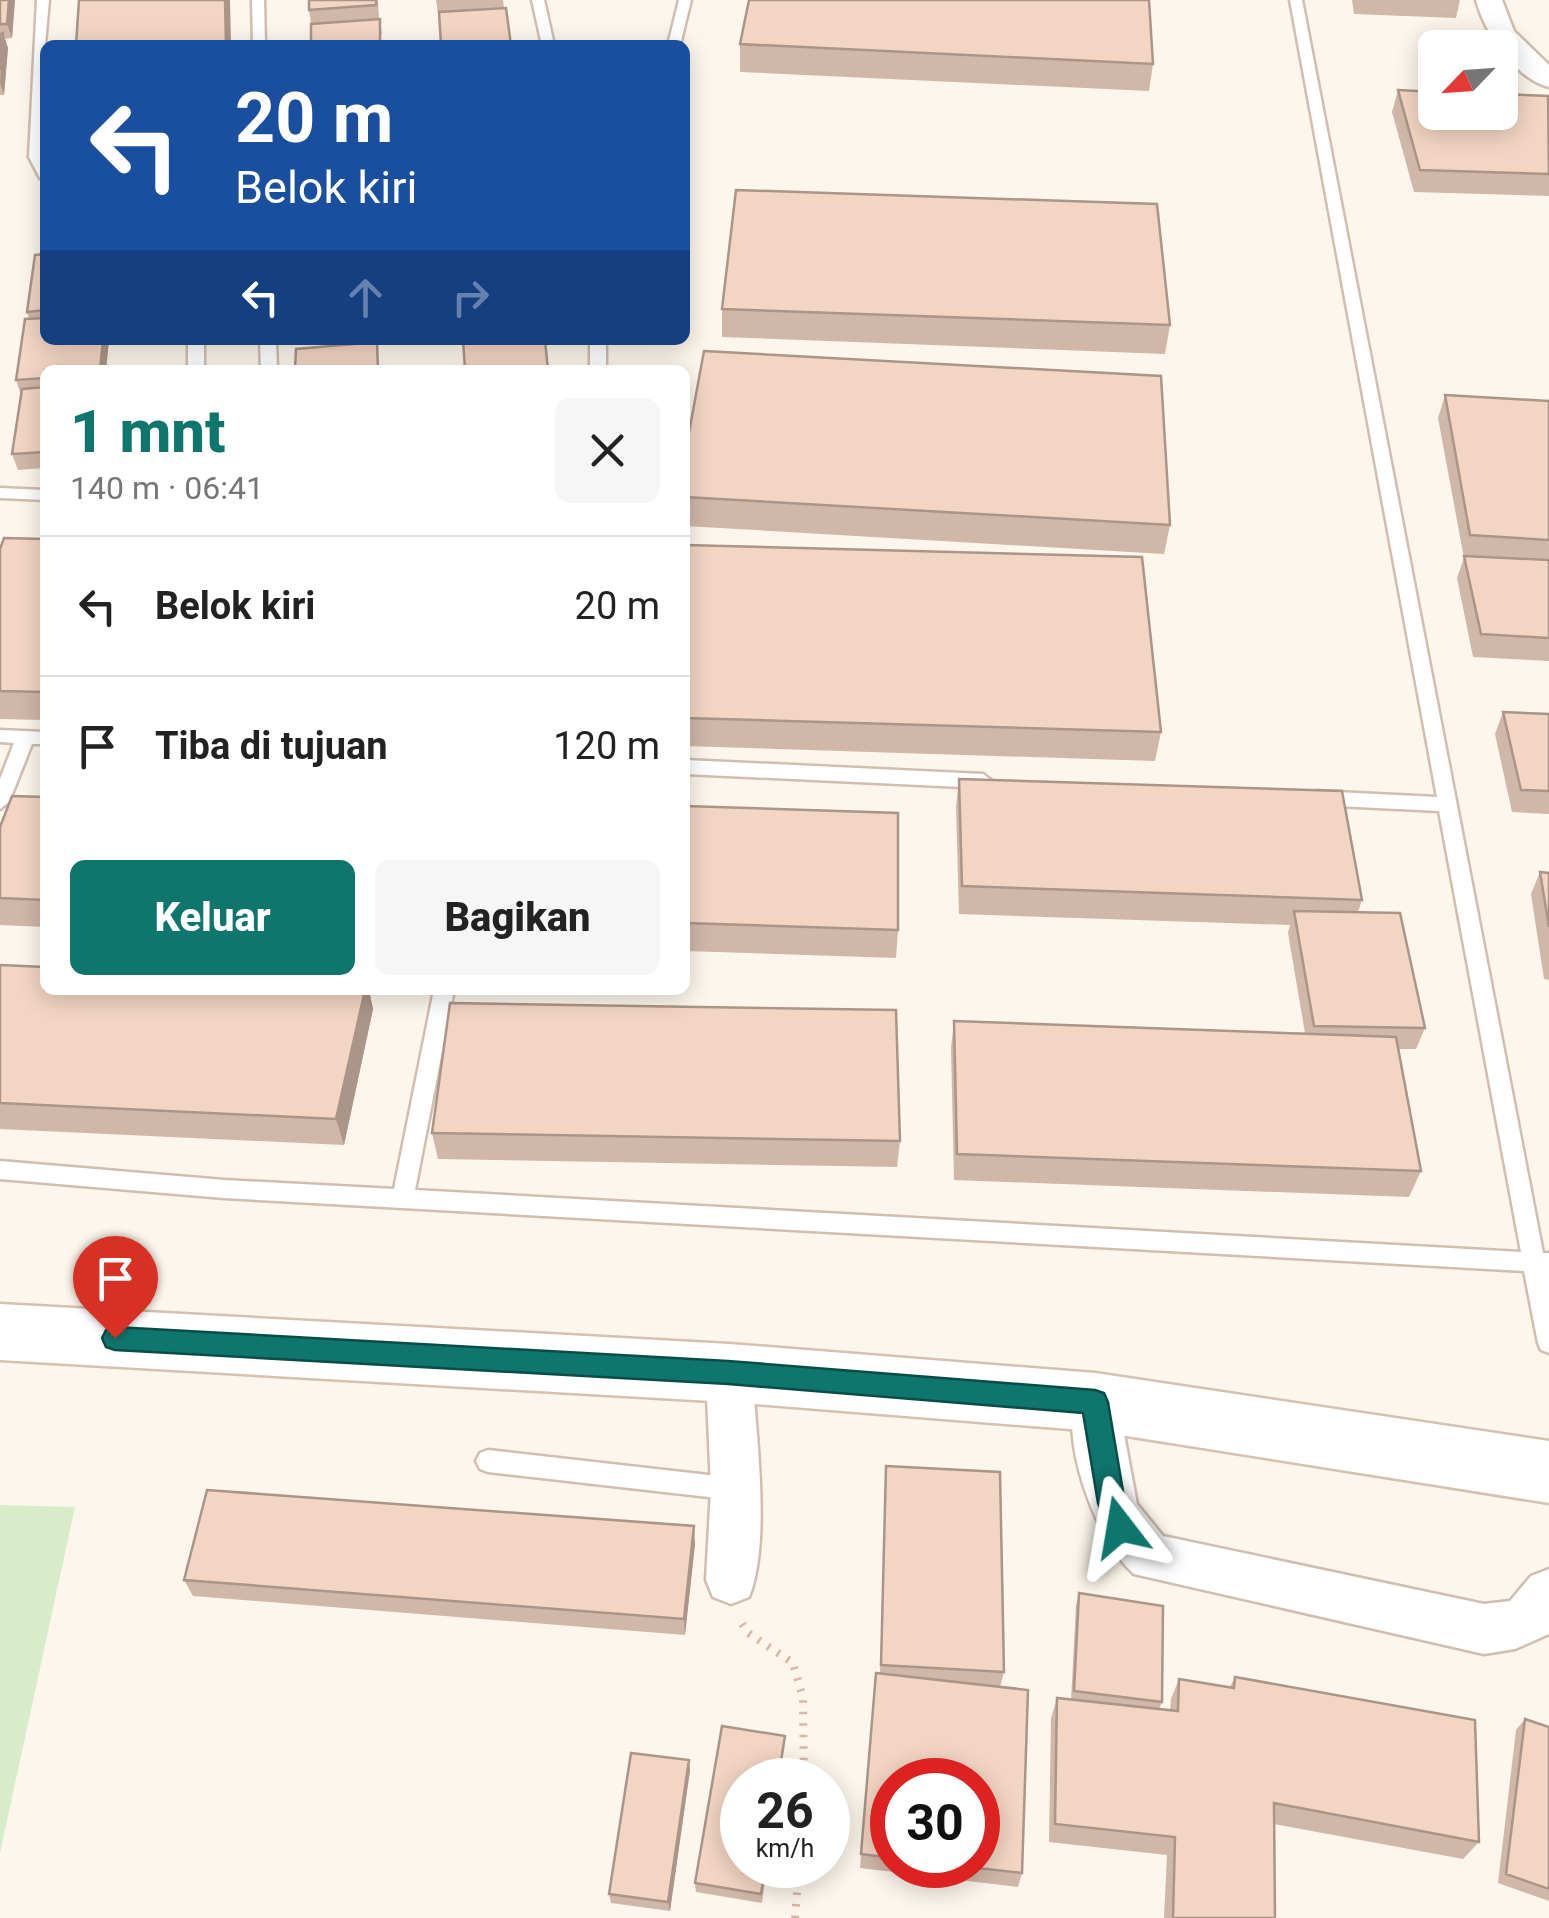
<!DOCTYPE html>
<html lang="id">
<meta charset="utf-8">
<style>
body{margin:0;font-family:Roboto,sans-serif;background:#f6f6f6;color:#222;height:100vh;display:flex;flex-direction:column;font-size:38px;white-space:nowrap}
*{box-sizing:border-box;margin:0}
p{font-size:32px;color:#767676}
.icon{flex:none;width:55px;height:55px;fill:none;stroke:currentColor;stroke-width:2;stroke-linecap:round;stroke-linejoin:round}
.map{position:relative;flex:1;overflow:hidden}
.panel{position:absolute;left:40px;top:365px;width:650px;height:630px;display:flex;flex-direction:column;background:#fff;border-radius:15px;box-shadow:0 5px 25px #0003}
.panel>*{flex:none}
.guide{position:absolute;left:40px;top:40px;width:650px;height:305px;border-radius:15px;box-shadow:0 5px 25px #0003;background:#1a4fa0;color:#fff;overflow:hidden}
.needle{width:65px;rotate:245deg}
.fabs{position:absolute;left:1418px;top:30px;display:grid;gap:20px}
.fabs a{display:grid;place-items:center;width:100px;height:100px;border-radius:15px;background:#fff;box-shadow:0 5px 25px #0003;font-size:50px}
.speed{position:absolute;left:720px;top:1758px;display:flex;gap:20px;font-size:50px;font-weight:700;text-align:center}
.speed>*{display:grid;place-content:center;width:130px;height:130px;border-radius:50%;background:#fff;box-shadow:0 5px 25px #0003;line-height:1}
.speed small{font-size:25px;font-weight:400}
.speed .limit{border:15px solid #d22;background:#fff;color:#111}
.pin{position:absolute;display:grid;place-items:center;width:85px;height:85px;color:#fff;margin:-102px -42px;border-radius:50% 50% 50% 0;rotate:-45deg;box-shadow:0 0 10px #0007}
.pin .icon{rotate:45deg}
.me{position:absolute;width:110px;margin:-55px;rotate:346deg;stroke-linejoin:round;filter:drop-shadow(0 0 8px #0008)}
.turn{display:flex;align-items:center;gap:35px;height:210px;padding:0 30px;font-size:45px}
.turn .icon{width:130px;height:130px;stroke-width:2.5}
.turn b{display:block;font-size:70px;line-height:85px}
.lanes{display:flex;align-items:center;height:95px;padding:0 30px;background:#0003;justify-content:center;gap:50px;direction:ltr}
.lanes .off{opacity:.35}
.round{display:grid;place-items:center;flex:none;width:105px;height:105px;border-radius:15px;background:#f6f6f6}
.overview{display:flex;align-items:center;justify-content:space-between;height:170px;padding:0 30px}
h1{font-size:60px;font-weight:800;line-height:75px;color:#0f766e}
.action{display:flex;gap:20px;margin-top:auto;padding:20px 30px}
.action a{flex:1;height:115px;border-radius:15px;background:#0f766e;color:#fff;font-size:40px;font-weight:800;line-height:115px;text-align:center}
.action a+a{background:#f6f6f6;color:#222}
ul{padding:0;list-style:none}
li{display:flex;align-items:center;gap:30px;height:140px;padding:0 30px;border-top:2px solid #e0e0e0}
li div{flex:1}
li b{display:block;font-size:38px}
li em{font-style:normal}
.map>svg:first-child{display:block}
.green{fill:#d8ecc9}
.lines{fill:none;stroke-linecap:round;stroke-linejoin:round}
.service-casing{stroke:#d1beb0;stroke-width:5}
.minor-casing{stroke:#d1beb0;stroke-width:5}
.secondary-casing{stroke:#d6c0b0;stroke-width:5}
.path{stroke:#d9b8a5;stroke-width:8;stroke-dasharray:2.5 9;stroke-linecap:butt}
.service{fill:#fff;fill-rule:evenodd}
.minor{fill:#fff;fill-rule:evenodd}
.secondary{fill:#fff;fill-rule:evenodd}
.wall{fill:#d1b7a8;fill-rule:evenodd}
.shaded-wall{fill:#aa9588}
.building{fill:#f3d5c3;stroke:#aa9588;stroke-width:2.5}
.route{fill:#0f766e;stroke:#0a4d48;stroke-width:2.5}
</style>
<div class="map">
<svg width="1549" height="1918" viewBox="0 0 1549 1918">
<rect width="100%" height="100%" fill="#fdf6ec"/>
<path class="green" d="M0 1505 75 1507 0 1853Z"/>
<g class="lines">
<defs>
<path id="service" d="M37 0H49L45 45V179L40 178 29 157Z
M252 0H264L265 45H253Z
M532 0H544L554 45H542Z
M679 0H691L680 45H668Z
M1290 0H1302L1543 1253H1549V1353L1541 1350 1538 1343 1524 1271 224 1198 0 1179V1161L224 1180 394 1189 434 990H454L415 1190 1521 1252 1439 811 1316 805 1307 798 1316 791 1437 797Z
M188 340H204V370H188Z
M260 340H276L277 370H261Z
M590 340H606V370H590Z
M0 488 45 490V500L0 498Z
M0 730 45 732V744H32L9 802 0 809V779L14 743 0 742Z
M685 760 983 774 992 781 983 788 685 774Z
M488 1450 735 1478 744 1481 747 1489 744 1497 735 1500 488 1472 480 1469 476 1461 480 1453Z"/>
<path id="minor" d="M1476 0H1502L1514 31 1549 65V87C1516 79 1484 32 1476 0Z
M729 1352 745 1358 752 1373C756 1432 771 1544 749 1597L731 1604 713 1597 706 1580 711 1489 706 1373 713 1358Z
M1095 1381 1112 1387 1118 1402 1137 1504 1163 1536 1484 1604 1510 1601 1531 1576 1549 1569V1634L1515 1649 1484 1654 1134 1574C1095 1540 1057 1434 1078 1387Z"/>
<path id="secondary" d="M0 1304 729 1344 1095 1373 1549 1441V1503L1095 1431 729 1402 0 1360Z"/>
</defs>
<use href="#service" class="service-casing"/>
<use href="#minor" class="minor-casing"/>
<use href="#secondary" class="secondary-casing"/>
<path class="path" d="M742 1624 748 1633 793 1663 803 1698 804 1780
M795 1918 799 1865"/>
<use href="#service" class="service"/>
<use href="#minor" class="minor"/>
<use href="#secondary" class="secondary"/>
</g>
<path class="wall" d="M0 0H15L12 38 5 39 8 48 4 95H0Z
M378 0 379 19 382 34 311 24 309 10Z
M436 0H503L504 8 438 14Z
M1352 0H1460L1456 18 1354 14Z
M740 44 1153 64 1149 91 740 72Z
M1398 90 1549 99V196L1414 192 1392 112Z
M45 254V340H109L106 370H45V468L18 470 12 454 21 395 16 380 29 319 27 312Z
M722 309 1170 325 1165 354 722 337Z
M293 340H339L294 344Z
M1445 395 1549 401V661L1473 657 1457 578 1464 558 1438 418Z
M685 454 1170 525 1164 554 685 526Z
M45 539V720L0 719V549Z
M685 545 1161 732 1155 761 685 746Z
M1503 712 1549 714V814L1512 812 1495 734Z
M959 779 1362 900 1358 912 1425 1028 1416 1049H1398L1421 1171 1409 1197 954 1180 951 1048 954 1021 1305 1033 1288 933 1290 925 959 914 956 807Z
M45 797V927L0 925V827Z
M685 806 898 930 896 958 685 951Z
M1540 872 1549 873V980L1544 979 1531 894Z
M0 965 45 990H369L373 1009 344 1145 0 1129Z
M432 1133 900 1141 897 1167 438 1159Z
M886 1466 1004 1672 1000 1687 1022 1873 1018 1887 860 1868 874 1689 880 1673ZM892 1780 978 1865H892Z
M695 1544 685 1635 193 1596 184 1580Z
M1079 1593 1162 1702 1159 1709 1170 1710 1171 1699 1179 1679 1230 1687 1235 1677 1479 1842 1463 1859 1274 1824 1275 1918H1164L1167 1855 1049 1842 1051 1718 1057 1698 1071 1700 1076 1605Z
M1525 1719 1549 1727V1901L1498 1883 1516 1730Z
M722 1726 785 1736 780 1780H742V1865H767L762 1903 696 1892 695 1883Z
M690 1770 670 1911 611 1903 609 1894Z"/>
<path class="shaded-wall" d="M9 0H15L12 38 7 24Z
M225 0H230L231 45H226Z
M3 33 8 48 4 95 0 83Z
M103 340H109L106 370H100Z
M365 990H369L373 1009 344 1145 336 1119Z
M694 1526 695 1544 685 1635 684 1619Z
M689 1760 690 1770 670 1911 668 1902Z"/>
<path class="building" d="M0 0H9L7 24H0Z
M79 0H225L226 45H76Z
M309 0H376V5L309 10Z
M749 0H1149L1153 64 740 44Z
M506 8 511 45H441L439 12Z
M380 19V45H311V24Z
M3 33 0 70V34Z
M1398 90 1435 92V112H1500V94L1548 96 1549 174 1420 170Z
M736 190 1157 204 1170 325 722 309Z
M45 254V310L27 312 35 255Z
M45 318V340H103L100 370H45V378L16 380 25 319Z
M463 340H545L548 370H465Z
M377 342 378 370H295L296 349Z
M704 351 1161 376 1170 525 685 497V454Z
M45 387V452L12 454 22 389Z
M1445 395 1549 401V540L1470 535Z
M4 538 45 539V692L0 691V549Z
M685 545 1142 557 1161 732 685 718Z
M1464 556 1549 560V638L1481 634Z
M1503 712 1549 714V791L1521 790Z
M959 779 1342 791 1362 900 962 886Z
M12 796 45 797V900L0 898V827Z
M685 806 898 813V930L685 923Z
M1540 872 1549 873V927Z
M1294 911 1400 913 1425 1028 1314 1026Z
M0 965 45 967V990H365L336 1119 0 1103Z
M450 1003 896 1010 900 1141 432 1133Z
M954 1021 1396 1037 1421 1171 957 1154Z
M886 1466 1000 1472 1004 1672 881 1665Z
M207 1490 694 1526 684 1619 184 1580Z
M1079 1593 1163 1606 1162 1702 1074 1691Z
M876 1673 1028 1690 1022 1873 951 1865H978V1780H892V1858L861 1854Z
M1235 1677 1475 1720 1479 1842 1274 1803 1275 1918H1173L1175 1837 1055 1824 1057 1698 1178 1711 1179 1679 1234 1688Z
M1525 1719 1549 1727V1889L1506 1874Z
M722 1726 785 1736 778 1780H742V1865H766L761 1894 695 1883Z
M631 1753 689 1760 668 1902 609 1894Z"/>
<path class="route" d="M115 1327 728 1361 1095 1390 1104 1393 1108 1402 1125 1503 1133 1527 1129 1537 1120 1540 1110 1537 1098 1503 1083 1413 728 1384 115 1350 106 1347 102 1338 106 1330Z"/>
</svg>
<div class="fabs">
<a><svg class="needle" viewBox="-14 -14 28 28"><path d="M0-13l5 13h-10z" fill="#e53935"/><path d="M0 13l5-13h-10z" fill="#767676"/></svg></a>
</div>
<div class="speed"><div>26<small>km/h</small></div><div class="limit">30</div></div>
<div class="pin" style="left:115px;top:1338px;background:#d93025"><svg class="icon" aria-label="arrive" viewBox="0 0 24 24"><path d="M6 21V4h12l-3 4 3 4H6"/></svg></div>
<svg class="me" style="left:1120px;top:1527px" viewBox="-20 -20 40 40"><path d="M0-17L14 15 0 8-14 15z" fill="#0f766e" stroke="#fff" stroke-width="4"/></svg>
<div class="guide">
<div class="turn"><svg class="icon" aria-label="left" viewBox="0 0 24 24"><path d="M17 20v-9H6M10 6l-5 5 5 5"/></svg><div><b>20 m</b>Belok kiri</div></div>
<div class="lanes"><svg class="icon" aria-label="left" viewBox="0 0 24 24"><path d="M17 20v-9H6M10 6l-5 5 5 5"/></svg><svg class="icon off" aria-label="ahead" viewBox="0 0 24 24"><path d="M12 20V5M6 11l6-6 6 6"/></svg><svg class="icon off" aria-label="right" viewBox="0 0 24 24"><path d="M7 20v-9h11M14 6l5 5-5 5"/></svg></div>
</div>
<section class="panel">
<div class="overview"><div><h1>1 mnt</h1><p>140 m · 06:41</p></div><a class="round"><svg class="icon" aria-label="close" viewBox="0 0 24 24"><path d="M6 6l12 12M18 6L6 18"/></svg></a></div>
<ul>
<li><svg class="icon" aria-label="left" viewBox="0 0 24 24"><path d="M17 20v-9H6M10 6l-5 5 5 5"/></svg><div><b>Belok kiri</b></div><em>20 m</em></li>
<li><svg class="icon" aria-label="arrive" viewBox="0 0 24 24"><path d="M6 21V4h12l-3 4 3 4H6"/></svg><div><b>Tiba di tujuan</b></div><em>120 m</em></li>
</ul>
<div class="action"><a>Keluar</a><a>Bagikan</a></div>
</section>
</div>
